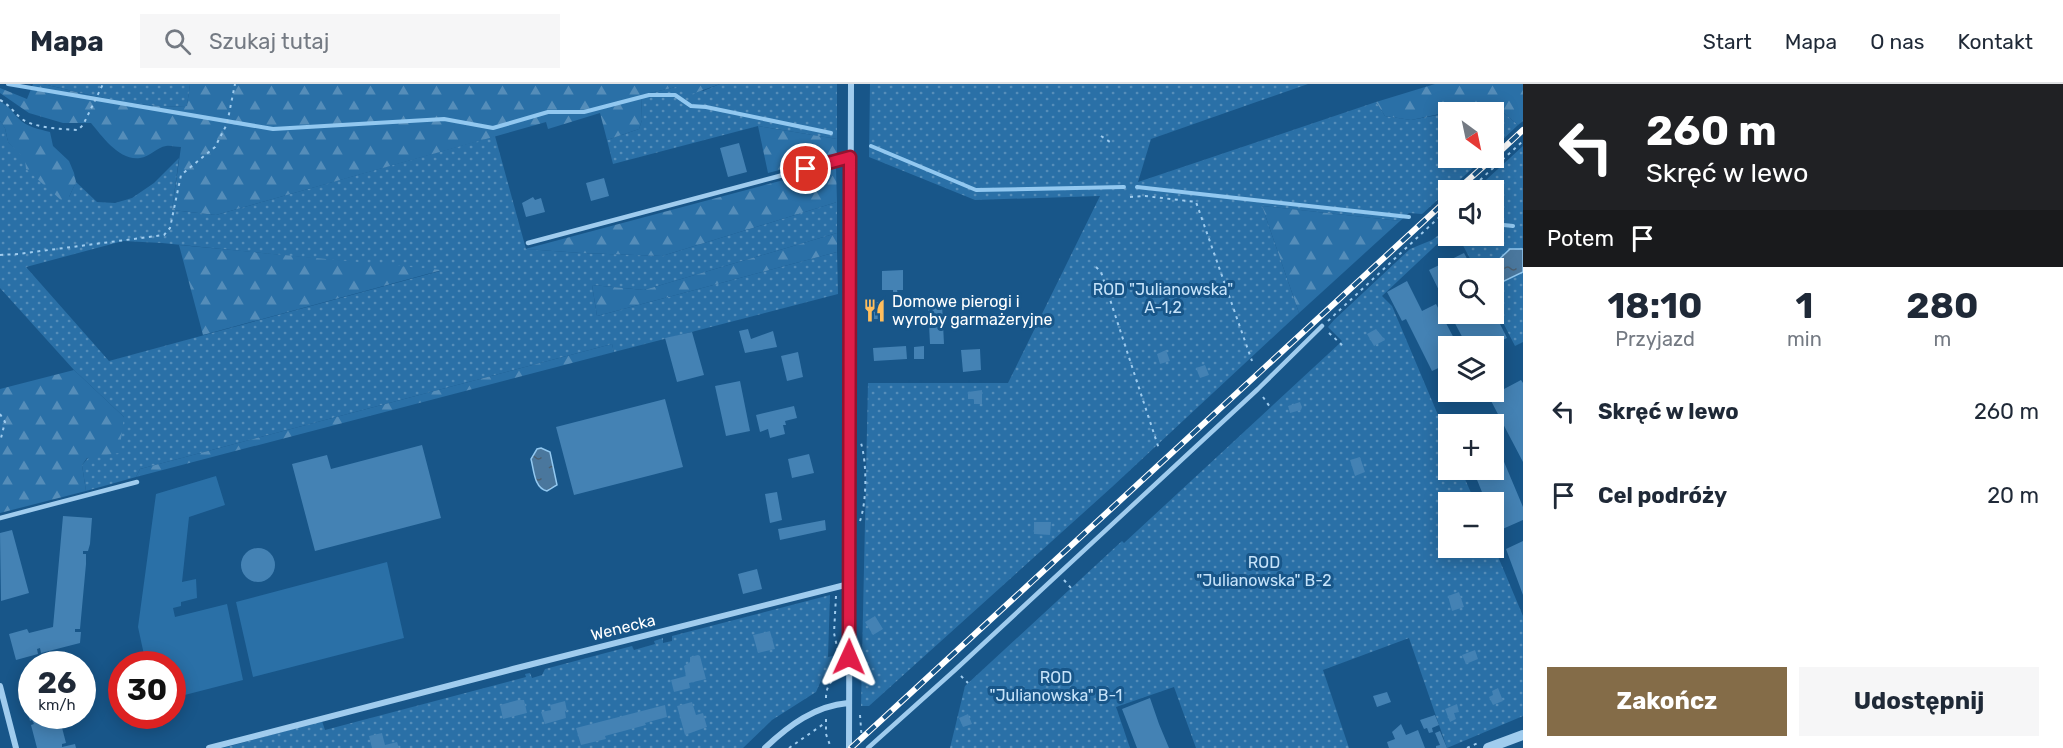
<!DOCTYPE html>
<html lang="pl">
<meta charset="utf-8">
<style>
body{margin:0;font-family:Rubik,sans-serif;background:#f6f6f7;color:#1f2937;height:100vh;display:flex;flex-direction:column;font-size:22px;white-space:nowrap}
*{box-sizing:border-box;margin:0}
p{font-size:20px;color:#747a83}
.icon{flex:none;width:33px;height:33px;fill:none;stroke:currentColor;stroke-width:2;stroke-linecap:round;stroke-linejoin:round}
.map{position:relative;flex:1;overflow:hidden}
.sheet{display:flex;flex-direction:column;background:#fff;width:540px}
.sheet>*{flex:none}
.guide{background:#202124;color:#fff;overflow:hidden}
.needle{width:39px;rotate:147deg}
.controls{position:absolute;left:1438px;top:18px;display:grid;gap:12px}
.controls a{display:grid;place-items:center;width:66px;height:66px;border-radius:0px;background:#fff;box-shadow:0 3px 15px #0003;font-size:30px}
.speed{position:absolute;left:18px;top:567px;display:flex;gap:12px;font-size:30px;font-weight:700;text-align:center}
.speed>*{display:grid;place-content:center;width:78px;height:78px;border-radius:50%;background:#fff;box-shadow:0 3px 15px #0003;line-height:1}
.speed small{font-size:15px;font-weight:400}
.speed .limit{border:9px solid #d22;background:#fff;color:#111}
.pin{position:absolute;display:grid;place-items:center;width:51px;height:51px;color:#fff;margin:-26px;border:3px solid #fff;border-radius:50%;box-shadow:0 2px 6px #0007}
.me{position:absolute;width:66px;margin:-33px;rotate:1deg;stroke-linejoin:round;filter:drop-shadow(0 0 4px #0008)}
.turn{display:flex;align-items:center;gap:21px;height:126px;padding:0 24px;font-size:27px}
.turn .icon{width:78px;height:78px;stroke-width:2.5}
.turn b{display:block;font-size:42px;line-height:51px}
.then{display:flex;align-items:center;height:57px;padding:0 24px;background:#0003;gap:12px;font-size:22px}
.eta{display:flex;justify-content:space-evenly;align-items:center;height:102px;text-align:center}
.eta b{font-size:36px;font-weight:700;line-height:42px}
.button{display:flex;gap:12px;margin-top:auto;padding:12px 24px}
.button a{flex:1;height:69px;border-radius:0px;background:#846c48;color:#fff;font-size:24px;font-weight:700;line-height:69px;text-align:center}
.button a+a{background:#f6f6f7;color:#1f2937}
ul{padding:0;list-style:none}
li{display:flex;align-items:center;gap:18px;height:84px;padding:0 24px}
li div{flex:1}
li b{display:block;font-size:22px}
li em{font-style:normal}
header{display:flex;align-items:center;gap:36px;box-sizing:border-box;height:84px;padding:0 30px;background:#fff;border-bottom:2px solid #e0e1e3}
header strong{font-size:28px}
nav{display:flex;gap:33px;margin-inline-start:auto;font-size:21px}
.search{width:420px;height:54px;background:#f6f6f7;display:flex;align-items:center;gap:15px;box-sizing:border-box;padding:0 21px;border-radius:0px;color:#747a83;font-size:22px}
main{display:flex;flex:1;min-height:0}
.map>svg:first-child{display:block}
.grass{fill:url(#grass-dots);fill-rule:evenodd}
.forest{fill:url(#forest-firs)}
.pitch{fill:#2a70a7}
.water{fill:url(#water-ripples);stroke:#92c8f0;stroke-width:1.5}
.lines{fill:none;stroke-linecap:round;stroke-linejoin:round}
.stream{stroke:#92c8f0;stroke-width:4}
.building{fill:#4482b4}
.path{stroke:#a0ccee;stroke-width:2;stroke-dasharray:3 4.5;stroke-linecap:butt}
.service{stroke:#a0ccee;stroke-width:4.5}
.minor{stroke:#a0ccee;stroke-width:6}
.tertiary{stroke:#a0ccee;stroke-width:10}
.rail-casing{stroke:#fff;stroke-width:6}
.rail{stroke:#185689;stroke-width:4;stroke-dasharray:11;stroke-linecap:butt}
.route-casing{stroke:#92132f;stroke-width:15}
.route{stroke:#e11d48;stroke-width:10}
.labels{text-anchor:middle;stroke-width:6;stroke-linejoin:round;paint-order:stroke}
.park-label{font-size:16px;fill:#c6e3fa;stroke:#185689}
.poi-label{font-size:16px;fill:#fff;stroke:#185689;text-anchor:start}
.street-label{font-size:16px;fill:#fff;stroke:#185689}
</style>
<header>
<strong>Mapa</strong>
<div class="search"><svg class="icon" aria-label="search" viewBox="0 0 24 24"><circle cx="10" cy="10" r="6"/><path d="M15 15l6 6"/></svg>Szukaj tutaj</div>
<nav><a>Start</a><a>Mapa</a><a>O nas</a><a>Kontakt</a></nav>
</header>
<main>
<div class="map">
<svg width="1523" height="664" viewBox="0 0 1523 664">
<defs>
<pattern id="grass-dots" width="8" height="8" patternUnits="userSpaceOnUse" patternTransform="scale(1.5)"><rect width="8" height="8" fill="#2a70a7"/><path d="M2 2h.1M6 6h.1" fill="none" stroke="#558db9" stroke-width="1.8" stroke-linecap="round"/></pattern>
<pattern id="forest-firs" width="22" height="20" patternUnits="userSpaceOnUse" patternTransform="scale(1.5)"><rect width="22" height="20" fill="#2a70a7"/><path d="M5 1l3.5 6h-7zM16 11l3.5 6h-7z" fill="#558db9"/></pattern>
<pattern id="water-ripples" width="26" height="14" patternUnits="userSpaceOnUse" patternTransform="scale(1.5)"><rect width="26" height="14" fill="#4a779d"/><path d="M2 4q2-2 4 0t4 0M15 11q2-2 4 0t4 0" fill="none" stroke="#4b5f70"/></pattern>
</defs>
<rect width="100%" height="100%" fill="#185689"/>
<path class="grass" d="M43 0H190L187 22C138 25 91 11 43 0Z
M720 0H837V55L758 42 613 80 607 56 639 45 642 36 641 11 676 3 703 7Z
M870 0H1308L1151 55 1138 98 1376 18 1385 32 1411 36 1449 29V74H1484L1422 130 1409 129 1400 137 1262 122 1299 229 1112 403 869 622H861L868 299H1008L1100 112 975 116 869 73Z
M1499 25 1518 41 1494 64V28H1453Z
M0 37 5 44 8 58 69 113 76 98 97 118 115 119 132 114 154 99 179 74 172 126 216 131 495 52 526 165 581 169 662 172 837 118V149L644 206 592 201 597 232 837 168 838 210 614 268 612 260 140 385 136 393 86 407 82 381 124 333 74 286 0 204ZM123 157 162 159 440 187 109 277 26 183Z
M1523 62V258L1515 262 1494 221V184H1475L1458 152H1494V106H1475Z
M1449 143V149L1382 212 1392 222 1449 357V386H1461L1475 418H1449V464L1494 463 1523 532V632L1447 664 1409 554 1323 586 1349 664H1196L1174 603 1116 623 1130 664H950L965 602 1122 457 1124 459 1340 259 1342 257 1328 243 1334 236 1410 165 1432 156Z
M830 511 828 573 837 571V582L823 592 816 608 772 636 743 664H223L322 637 325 646 526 593 525 590 530 589 532 594 542 591 545 585 632 562 634 566 655 560 654 557 663 554V559L672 557V552Z"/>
<path class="forest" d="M33 0H43C90 11 138 25 187 22L190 0H720L692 10 676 3 641 11 642 36 639 45 607 56 600 29 548 45 546 38 216 131 172 126 181 63C176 63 170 61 166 62 157 63 150 73 140 74 119 77 102 52 91 39H63L29 29 0 9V4L27 15Z
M1435 0H1523V37L1518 41 1499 25 1449 28 1411 36 1385 32 1376 18Z
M0 18C9 21 12 28 18 34 26 43 39 45 50 48L53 62 69 77 74 89 76 98 69 113 61 116 26 85 25 75 8 58 5 44 0 37Z
M758 42 837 55V71L768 89Z
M836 82 837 118 662 172 581 169 525 165Z
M1262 122 1400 137 1299 229Z
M837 149V168L597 232 592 201 644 206Z
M179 161 442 186 203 251Z
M612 260 614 268 136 393 140 385Z
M74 286 124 333 119 369 87 374 82 381 86 407 0 429V305Z"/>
<path class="pitch" d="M216 392 225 421 189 433 182 498 196 495 197 514 181 518V522L173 524 175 533 227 520 243 596 173 614 172 580H146L138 543 156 410Z
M387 478 404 554 253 593 236 518Z"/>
<path class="water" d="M1510 165H1523V188L1500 199 1495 198 1494 184H1490Z
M541 364 550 368 557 401 547 407C534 404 534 386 531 375L537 365Z"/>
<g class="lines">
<path class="stream" d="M8 0 273 45 444 35 493 44 548 28H584L649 11H675L691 22 706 23 831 49
M871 62 976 106 1124 103
M1137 103 1409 133
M1494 140 1513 142"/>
</g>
<path class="building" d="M739 59 747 88 728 93 720 64Z
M604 94 609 112 591 117 586 99Z
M533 113 535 116 541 114 545 128 526 133 522 119Z
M1464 169 1472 184H1449V227L1429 186Z
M903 186V206H897L898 210H893V206H882V187Z
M1407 197 1422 227 1436 220 1458 262H1449V279L1432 287 1406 235 1402 237 1387 208Z
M870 218H880L881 235H871Z
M928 220H942L944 260H930Z
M1450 230H1495L1507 254 1490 262H1467Z
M748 245 751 255 773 247 777 263 745 269 739 247Z
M1376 245 1385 256 1374 262 1367 250Z
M692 248 704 291 677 298 665 254Z
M906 262 907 275 874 277 873 264Z
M924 262V275H914V263Z
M980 265 981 286 963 288 961 266Z
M1166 266 1170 277 1160 280 1157 270Z
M798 268 803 293 787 297 781 272Z
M1205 281 1209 291 1200 294 1196 284Z
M1521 296 1523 299V378L1489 313Z
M740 297 750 347 726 352 715 302Z
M982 306V320H974V315H968V308Z
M665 315 683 383 574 411 556 343Z
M1300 318 1302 323 1301 326 1290 329 1288 322Z
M794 322 797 334 785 337 786 341H783L785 350 770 354 768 345 760 348 756 331Z
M1494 354 1523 423V436L1498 447 1494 436V418H1486L1473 386H1494Z
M422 361 441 434 315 467 292 380 327 371 331 385Z
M809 370 814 389 792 394 788 375Z
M1360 373 1365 388 1355 392 1350 376Z
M777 408 782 436 770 439 765 410Z
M63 432 92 434 90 460 88 467H83V470H86V480L80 545H75V548H81L80 559 41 569 40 564 37 565 38 570 16 576 9 550 27 545 29 549 53 543Z
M825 436 826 446 780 456 778 445Z
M1034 438H1051L1050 451 1034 450Z
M12 446 29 509 1 517 0 449Z
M1523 457V511L1506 465Z
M241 481a17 17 0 1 1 34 0a17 17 0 1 1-34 0Z
M757 485 762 505 743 510 738 490Z
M1459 508 1464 523 1452 527 1448 512Z
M875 532 883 545 873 551 865 538Z
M770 547 775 565 758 569 753 551Z
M1475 566 1478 575 1466 580 1462 571Z
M698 571 700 572 706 595 689 599 690 604 674 608 671 596 686 592 684 582 690 578V573Z
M32 598V632H59L66 659 62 660V663L75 660 76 664H37L31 641 34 640 32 636 30 637 21 601Z
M1498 604 1503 617 1493 621 1489 613 1493 611 1492 607Z
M1387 608 1391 618 1377 623 1373 612Z
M1150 614 1159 640 1169 664H1137L1122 625Z
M518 616H524L527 629 503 635 500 621Z
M565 617 567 627H565L566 634 545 640 541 628 551 626 550 621Z
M692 618 696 631 703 629 707 643 685 651 677 622Z
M1457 620 1459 628 1454 629 1456 635 1450 638 1445 625Z
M665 621 667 633 645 639 646 641 605 652 606 655 581 661 576 644Z
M968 630 972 640 963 643 959 634Z
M1435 631 1439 641 1432 644 1433 648 1429 649 1427 644 1424 645 1420 636Z
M1401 640 1406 651 1418 646 1425 664H1389L1387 658 1395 655 1392 648Z
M1440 647 1447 664H1436V662L1440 661 1435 649Z
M382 649 385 661 397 658 399 664H372L369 652Z"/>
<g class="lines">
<path class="path" d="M0 16C11 22 13 28 22 35 34 44 62 45 78 46L83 41 103 0
M1101 52 1113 60
M1469 106 1523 57
M1130 113 1145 112 1196 118 1252 277
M0 171 18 170 164 151 170 144 181 91 215 63 227 40 235 0
M1096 183 1101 188 1159 365
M1328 237 1449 124
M1329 249 1342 261
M1263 313 1270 323
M0 330 5 338 0 358
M860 437C867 416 867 380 861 359
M1064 496 1071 504
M836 512 834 549 839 572
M961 592 968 599
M826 614C826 604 830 596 839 593
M860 631 862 658
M826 635V650L831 664
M789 664 825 639
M1467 664 1478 659"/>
<path class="service" d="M528 159 851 73
M0 434 137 398
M868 664 955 586 1258 305 1322 242"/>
<path class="minor" d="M0 602 16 664
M209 664 513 585 849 500
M765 664C789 641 815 622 848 619
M849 664 851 0"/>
<path class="tertiary" d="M1488 664 1523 651"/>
<defs>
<path id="rail" d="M1494 73 1523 46
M1457 106 1493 74
M851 664 1449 114"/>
</defs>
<use href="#rail" class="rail-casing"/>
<use href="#rail" class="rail"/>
</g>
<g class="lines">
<defs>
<path id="route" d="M806 85 850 73 849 573"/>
</defs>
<use href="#route" class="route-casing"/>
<use href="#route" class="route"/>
</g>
<defs>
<symbol id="restaurant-bare" viewBox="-9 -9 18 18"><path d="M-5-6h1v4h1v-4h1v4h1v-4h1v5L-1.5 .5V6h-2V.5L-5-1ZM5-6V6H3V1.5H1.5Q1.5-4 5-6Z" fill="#ffbe5d" stroke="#185689" stroke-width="2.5" paint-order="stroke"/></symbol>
</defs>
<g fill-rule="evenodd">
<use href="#restaurant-bare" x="858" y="210" width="33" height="33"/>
</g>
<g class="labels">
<g class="park-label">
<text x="1163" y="211">ROD "Julianowska"<tspan x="1163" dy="18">A-1,2</tspan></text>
<text x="1264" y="484">ROD<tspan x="1264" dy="18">"Julianowska" B-2</tspan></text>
<text x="1056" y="599">ROD<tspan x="1056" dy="18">"Julianowska" B-1</tspan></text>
</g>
<g class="poi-label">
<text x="892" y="223">Domowe pierogi i<tspan x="892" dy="18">wyroby garmażeryjne</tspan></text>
</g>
<g class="street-label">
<text transform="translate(623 543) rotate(-14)" y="6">Wenecka</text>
</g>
</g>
</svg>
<div class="controls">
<a><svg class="needle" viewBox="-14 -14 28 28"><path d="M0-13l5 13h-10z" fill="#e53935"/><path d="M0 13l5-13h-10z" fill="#747a83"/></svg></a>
<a><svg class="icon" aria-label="sound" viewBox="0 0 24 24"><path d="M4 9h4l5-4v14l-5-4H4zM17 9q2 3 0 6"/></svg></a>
<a><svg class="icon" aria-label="search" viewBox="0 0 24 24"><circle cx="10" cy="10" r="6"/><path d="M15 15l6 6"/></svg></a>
<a><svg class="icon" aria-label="layers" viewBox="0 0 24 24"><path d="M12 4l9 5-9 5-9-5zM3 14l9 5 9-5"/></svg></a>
<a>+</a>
<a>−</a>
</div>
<div class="speed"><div>26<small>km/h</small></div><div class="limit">30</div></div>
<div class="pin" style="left:806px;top:85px;background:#d93025"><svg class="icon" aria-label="arrive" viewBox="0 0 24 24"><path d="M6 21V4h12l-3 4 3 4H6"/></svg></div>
<svg class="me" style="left:849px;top:573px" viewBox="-20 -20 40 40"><path d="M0-17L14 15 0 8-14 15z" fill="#e11d48" stroke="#fff" stroke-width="4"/></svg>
</div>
<section class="sheet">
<div class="guide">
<div class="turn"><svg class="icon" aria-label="left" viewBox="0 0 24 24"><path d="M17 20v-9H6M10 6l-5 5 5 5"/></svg><div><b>260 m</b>Skręć w lewo</div></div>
<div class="then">Potem<svg class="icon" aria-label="arrive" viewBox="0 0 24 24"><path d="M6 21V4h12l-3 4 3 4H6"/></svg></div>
</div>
<div class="eta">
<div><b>18:10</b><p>Przyjazd</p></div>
<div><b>1</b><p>min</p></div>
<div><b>280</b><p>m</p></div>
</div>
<ul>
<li><svg class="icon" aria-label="left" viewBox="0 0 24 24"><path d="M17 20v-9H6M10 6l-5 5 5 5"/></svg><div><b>Skręć w lewo</b></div><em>260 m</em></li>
<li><svg class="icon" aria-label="arrive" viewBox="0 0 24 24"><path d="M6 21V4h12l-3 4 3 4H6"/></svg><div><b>Cel podróży</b></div><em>20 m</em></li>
</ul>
<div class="button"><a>Zakończ</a><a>Udostępnij</a></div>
</section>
</main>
